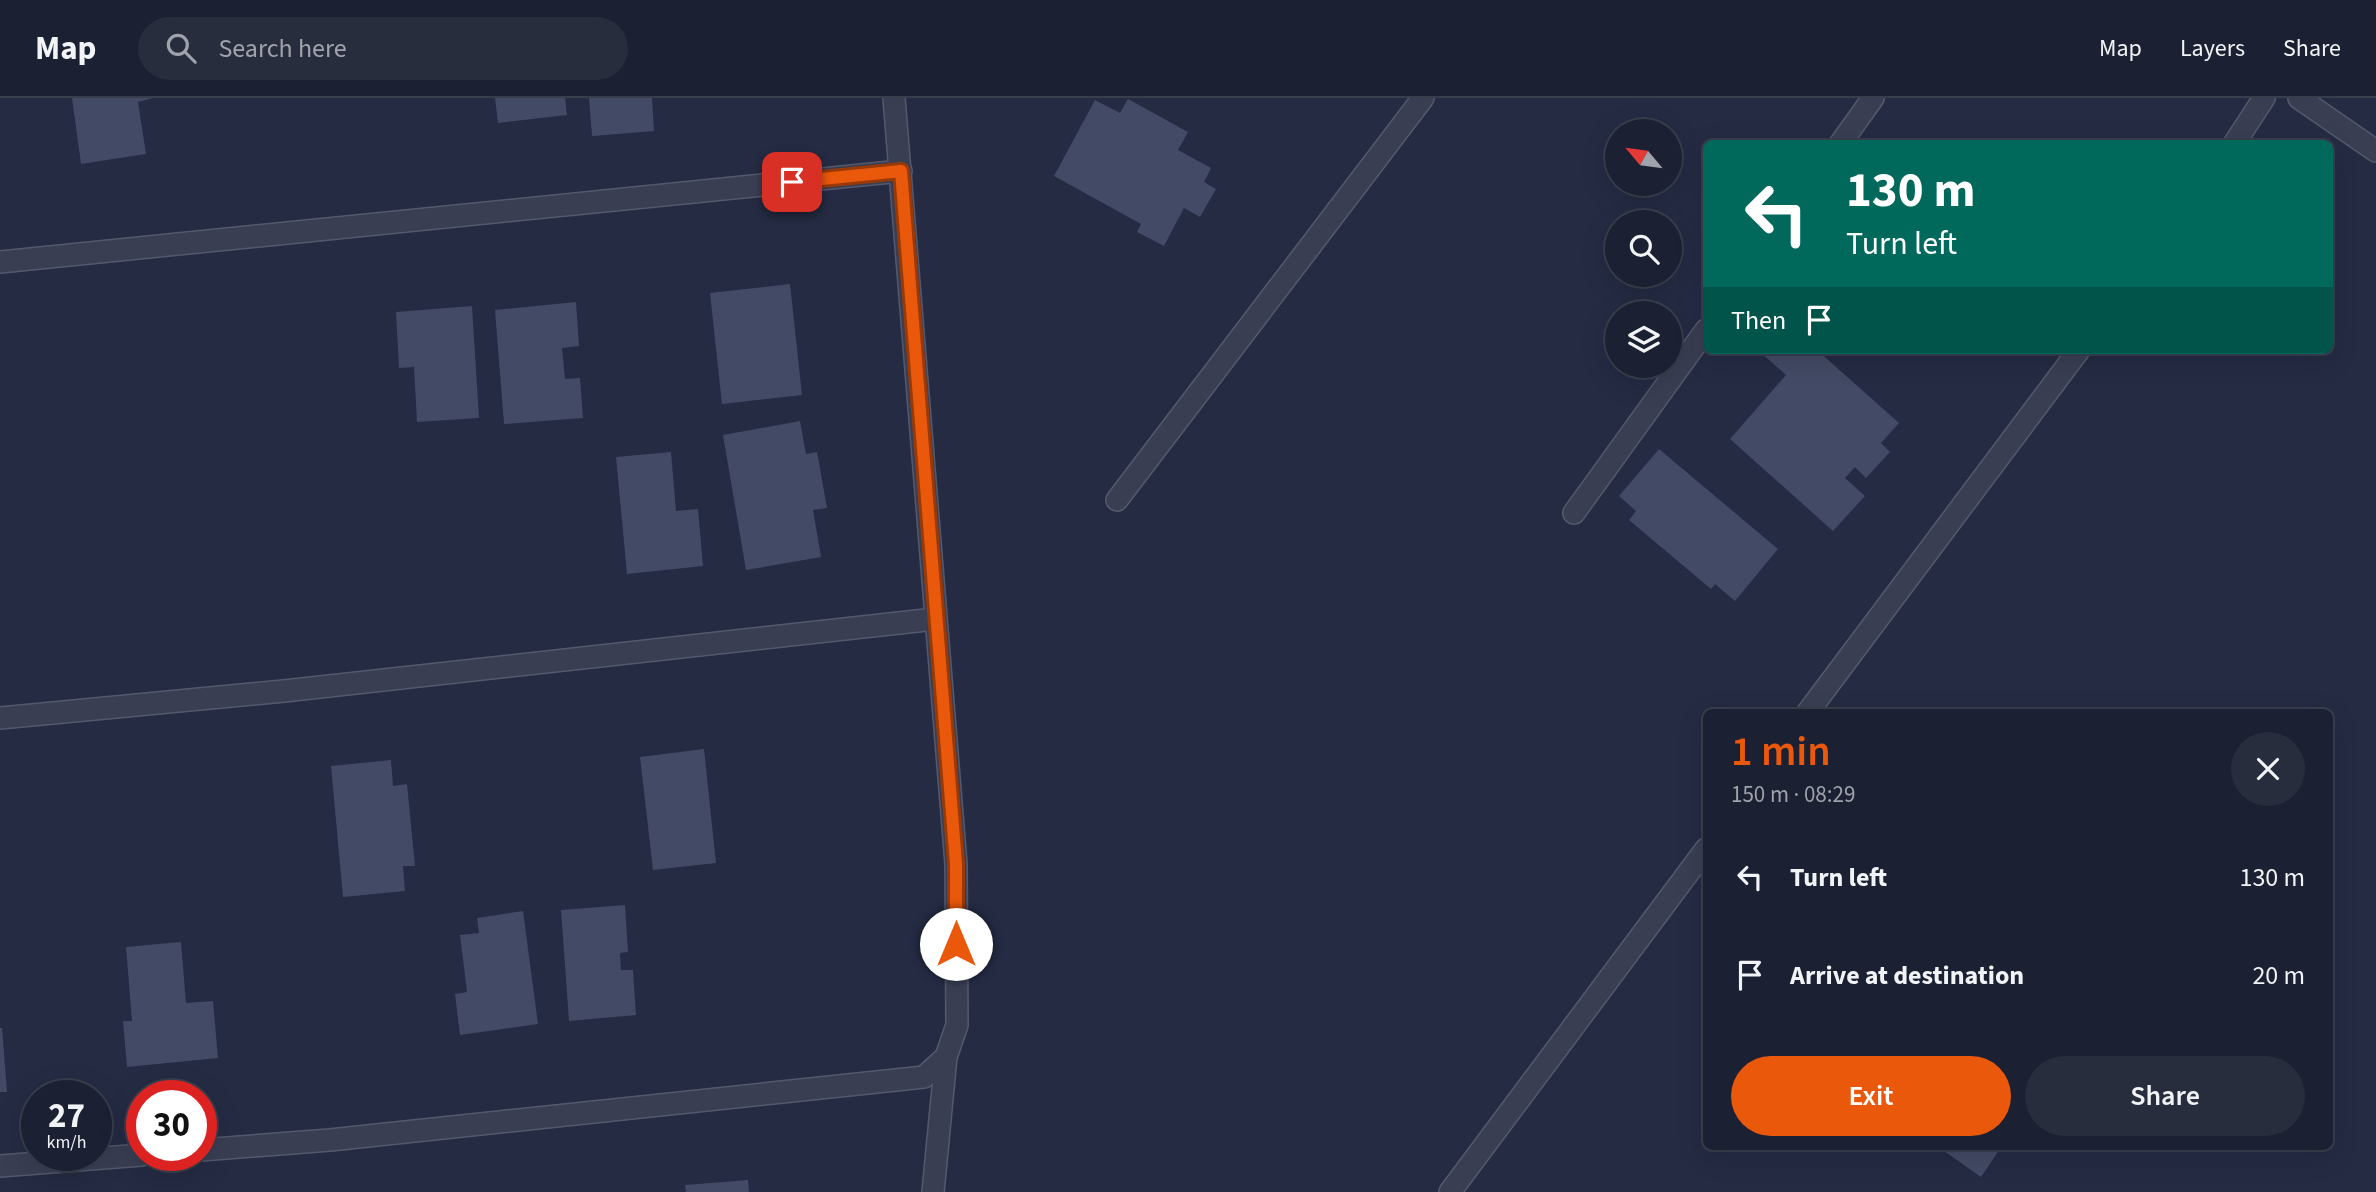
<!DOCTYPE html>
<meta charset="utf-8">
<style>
body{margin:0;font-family:"Source Sans 3",sans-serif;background:#282d3e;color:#f1f3f6;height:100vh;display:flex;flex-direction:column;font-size:26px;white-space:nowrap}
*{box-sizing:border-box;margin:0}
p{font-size:23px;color:#a0a3ac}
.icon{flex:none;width:38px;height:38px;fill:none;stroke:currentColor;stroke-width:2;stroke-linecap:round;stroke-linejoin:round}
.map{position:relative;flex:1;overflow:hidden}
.details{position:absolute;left:1703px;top:611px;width:630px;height:441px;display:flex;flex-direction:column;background:#1b2032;border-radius:10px;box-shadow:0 7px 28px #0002,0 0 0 2px #393e4d}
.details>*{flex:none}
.banner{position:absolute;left:1703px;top:42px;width:630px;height:214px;border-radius:10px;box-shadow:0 7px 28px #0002,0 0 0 2px #393e4d;background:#00695c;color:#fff;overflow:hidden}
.needle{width:46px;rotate:299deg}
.fabs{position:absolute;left:1605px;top:21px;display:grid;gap:14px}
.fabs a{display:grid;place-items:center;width:77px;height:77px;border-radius:50%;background:#1b2032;box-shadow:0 7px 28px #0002,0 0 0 2px #393e4d;font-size:35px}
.speed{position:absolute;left:21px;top:982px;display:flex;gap:14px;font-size:35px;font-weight:700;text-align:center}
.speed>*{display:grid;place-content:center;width:91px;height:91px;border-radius:50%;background:#1b2032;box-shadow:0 7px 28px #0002,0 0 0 2px #393e4d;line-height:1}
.speed small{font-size:18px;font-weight:400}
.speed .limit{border:10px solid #d22;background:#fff;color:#111}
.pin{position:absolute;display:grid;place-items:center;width:60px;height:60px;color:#fff;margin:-30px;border-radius:14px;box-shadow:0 4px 10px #0006}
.me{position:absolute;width:77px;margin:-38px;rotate:0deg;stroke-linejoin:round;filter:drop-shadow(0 0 5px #0008)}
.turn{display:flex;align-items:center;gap:24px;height:147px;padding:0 28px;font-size:32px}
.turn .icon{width:91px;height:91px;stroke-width:2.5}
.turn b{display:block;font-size:49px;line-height:60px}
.then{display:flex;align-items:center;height:66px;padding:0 28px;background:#0003;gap:14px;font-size:26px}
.round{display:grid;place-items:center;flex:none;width:74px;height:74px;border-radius:37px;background:#282d3e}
.summary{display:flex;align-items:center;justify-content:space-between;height:119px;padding:0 28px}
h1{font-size:42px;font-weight:600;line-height:52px;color:#ea580c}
.primary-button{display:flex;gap:14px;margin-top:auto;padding:14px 28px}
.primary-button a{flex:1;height:80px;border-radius:42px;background:#ea580c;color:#fff;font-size:28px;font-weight:600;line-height:80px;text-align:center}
.primary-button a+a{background:#282d3e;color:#f1f3f6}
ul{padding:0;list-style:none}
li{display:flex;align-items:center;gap:21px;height:98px;padding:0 28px}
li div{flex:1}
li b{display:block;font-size:26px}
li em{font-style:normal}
header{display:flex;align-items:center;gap:42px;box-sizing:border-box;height:98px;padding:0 35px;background:#1b2032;border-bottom:2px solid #393e4d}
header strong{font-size:33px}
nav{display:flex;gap:38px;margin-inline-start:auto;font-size:24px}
.search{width:490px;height:63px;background:#282d3e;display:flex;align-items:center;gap:18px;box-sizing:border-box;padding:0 24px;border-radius:38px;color:#a0a3ac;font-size:26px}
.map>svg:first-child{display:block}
.building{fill:#434a65}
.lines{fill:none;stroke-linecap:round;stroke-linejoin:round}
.minor-casing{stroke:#54596d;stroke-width:24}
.minor{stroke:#393e53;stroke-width:21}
.route-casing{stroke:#983908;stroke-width:18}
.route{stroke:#ea580c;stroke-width:12}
</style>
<header>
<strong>Map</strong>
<div class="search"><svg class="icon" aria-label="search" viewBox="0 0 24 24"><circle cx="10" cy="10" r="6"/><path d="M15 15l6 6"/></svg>Search here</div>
<nav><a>Map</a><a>Layers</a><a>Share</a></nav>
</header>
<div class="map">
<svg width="2376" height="1094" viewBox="0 0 2376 1094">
<rect width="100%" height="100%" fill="#242b43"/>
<path class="building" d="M72 0H153L138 4 146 56 81 66Z
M495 0H565L567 17 498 25Z
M589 0H652L654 33 592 38Z
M1128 1 1188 34 1178 52 1211 70 1204 84 1216 91 1200 119 1184 110 1164 148 1137 134 1141 126 1054 78 1095 2 1120 15Z
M790 186 802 297 722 306 710 195Z
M576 204 579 248 562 250 565 281 580 280 583 320 504 326 495 212Z
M472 208 479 320 417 324 414 269 399 270 396 214Z
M1758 252H1817L1899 325 1881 345 1890 354 1866 380 1855 369 1845 380 1865 398 1833 433 1730 341 1786 277Z
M800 323 806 356 817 354 827 410 813 412 821 459 746 472 723 337Z
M1659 351 1778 451 1735 503 1715 486 1711 491 1629 422 1636 413 1619 398Z
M671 354 676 413 698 411 703 468 627 476 616 359Z
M704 651 716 765 653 772 640 659Z
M391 662 393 688 407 686 415 768H403L405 793 343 799 331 668Z
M625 807 628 854 620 855 621 872H633L636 917 569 923 561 812Z
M523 813 538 926 460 937 455 896 467 894 460 837 479 835 477 820Z
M181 844 186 905 213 903 218 960 127 969 123 923H132L126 849Z
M0 930H2L7 994H0Z
M1937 1048H2002L1981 1079Z
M748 1082 749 1094H686L685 1087Z"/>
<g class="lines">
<defs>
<path id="minor" d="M894 0 956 766 957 927 946 959 933 1094
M2299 0 2376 53
M1840 46 1873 0
M2234 46 2264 0
M0 164 901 73
M1117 402 1423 0
M1574 415 1706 232
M1808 614 2079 252
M0 620 284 593 935 521
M201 1052 330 1042 924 979 946 959
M0 1068 142 1057
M1450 1094 1706 751"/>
</defs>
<use href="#minor" class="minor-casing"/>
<use href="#minor" class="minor"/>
</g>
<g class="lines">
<defs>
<path id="route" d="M792 84 901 73 956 766V846"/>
</defs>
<use href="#route" class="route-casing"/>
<use href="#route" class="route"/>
</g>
</svg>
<div class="fabs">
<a><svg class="needle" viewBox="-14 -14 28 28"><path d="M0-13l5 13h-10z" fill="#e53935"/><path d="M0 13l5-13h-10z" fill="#a0a3ac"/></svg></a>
<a><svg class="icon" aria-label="search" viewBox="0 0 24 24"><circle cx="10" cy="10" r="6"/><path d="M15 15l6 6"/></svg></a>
<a><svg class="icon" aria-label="layers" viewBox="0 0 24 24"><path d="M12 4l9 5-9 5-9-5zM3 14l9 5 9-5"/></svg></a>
</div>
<div class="speed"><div>27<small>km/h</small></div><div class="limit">30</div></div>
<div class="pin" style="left:792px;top:84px;background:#d93025"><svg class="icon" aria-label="arrive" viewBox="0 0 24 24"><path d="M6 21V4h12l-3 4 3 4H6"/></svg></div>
<svg class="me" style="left:956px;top:846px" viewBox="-20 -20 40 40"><circle r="19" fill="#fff"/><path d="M0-13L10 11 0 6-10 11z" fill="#ea580c"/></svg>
<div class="banner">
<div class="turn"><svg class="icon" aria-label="left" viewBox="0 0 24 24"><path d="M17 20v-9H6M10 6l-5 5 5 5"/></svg><div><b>130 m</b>Turn left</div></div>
<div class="then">Then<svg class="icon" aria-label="arrive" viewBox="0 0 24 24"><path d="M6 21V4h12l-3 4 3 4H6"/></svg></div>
</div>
<section class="details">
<div class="summary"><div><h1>1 min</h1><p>150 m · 08:29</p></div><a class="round"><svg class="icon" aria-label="close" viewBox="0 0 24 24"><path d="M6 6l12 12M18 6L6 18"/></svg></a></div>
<ul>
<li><svg class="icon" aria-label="left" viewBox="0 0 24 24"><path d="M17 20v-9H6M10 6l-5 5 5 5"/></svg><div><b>Turn left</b></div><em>130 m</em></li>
<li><svg class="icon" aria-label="arrive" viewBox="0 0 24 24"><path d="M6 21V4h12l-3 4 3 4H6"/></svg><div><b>Arrive at destination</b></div><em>20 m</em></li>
</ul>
<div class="primary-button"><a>Exit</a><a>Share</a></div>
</section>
</div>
